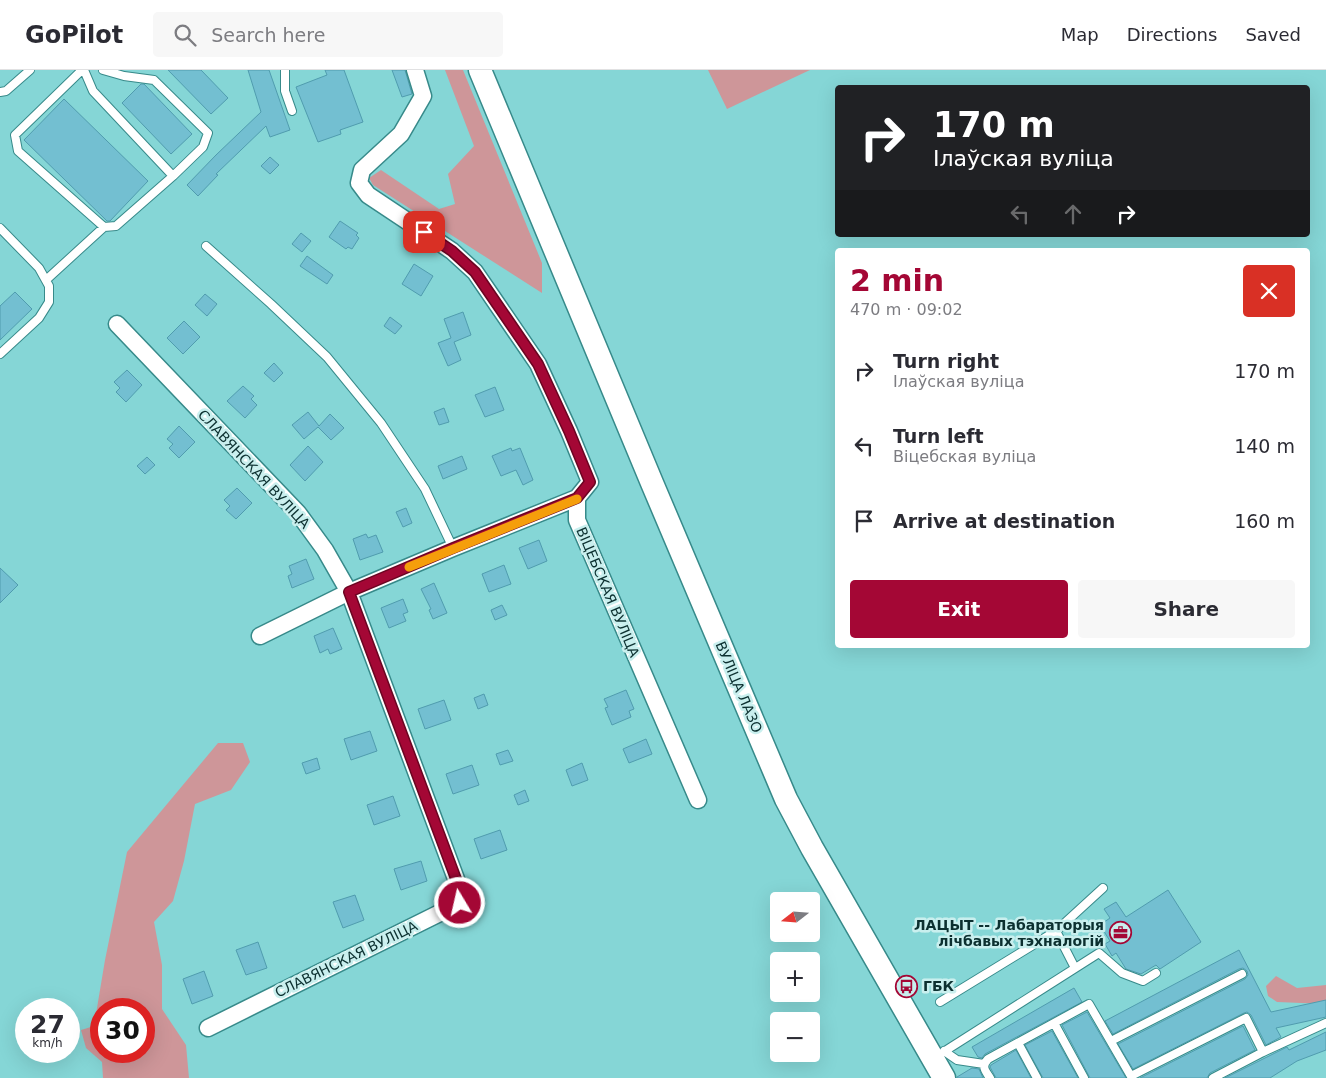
<!DOCTYPE html>
<meta charset="utf-8">
<style>
body{margin:0;font-family:"DejaVu Sans",sans-serif;background:#f7f7f7;color:#2b2b33;height:100vh;display:flex;flex-direction:column;font-size:19px;white-space:nowrap}
*{box-sizing:border-box;margin:0}
p{font-size:16px;color:#7c7c81}
.icon{flex:none;width:28px;height:28px;fill:none;stroke:currentColor;stroke-width:2;stroke-linecap:round;stroke-linejoin:round}
.map{position:relative;flex:1;overflow:hidden}
.sheet{position:absolute;left:835px;top:178px;width:475px;height:400px;display:flex;flex-direction:column;background:#fff;border-radius:5px;box-shadow:0 5px 20px #0002}
.sheet>*{flex:none}
.banner{position:absolute;left:835px;top:15px;width:475px;height:152px;border-radius:5px;box-shadow:0 5px 20px #0002;background:#202124;color:#fff;overflow:hidden}
.needle{width:32px;rotate:253deg}
.tools{position:absolute;left:770px;top:822px;display:grid;gap:10px}
.tools a{display:grid;place-items:center;width:50px;height:50px;border-radius:5px;background:#fff;box-shadow:0 5px 20px #0002;font-size:25px}
.speed{position:absolute;left:15px;top:928px;display:flex;gap:10px;font-size:25px;font-weight:700;text-align:center}
.speed>*{display:grid;place-content:center;width:65px;height:65px;border-radius:50%;background:#fff;box-shadow:0 5px 20px #0002;line-height:1}
.speed small{font-size:12px;font-weight:400}
.speed .limit{border:8px solid #d22;background:#fff;color:#111}
.pin{position:absolute;display:grid;place-items:center;width:42px;height:42px;color:#fff;margin:-21px;border-radius:10px;box-shadow:0 2px 8px #0006}
.me{position:absolute;width:55px;margin:-28px;rotate:351deg;stroke-linejoin:round;filter:drop-shadow(0 0 4px #0008)}
.turn{display:flex;align-items:center;gap:18px;height:105px;padding:0 15px;font-size:22px}
.turn .icon{width:65px;height:65px;stroke-width:2.5}
.turn b{display:block;font-size:35px;line-height:42px}
.lanes{display:flex;align-items:center;height:48px;padding:0 15px;background:#0003;justify-content:center;gap:25px;direction:ltr}
.lanes .off{opacity:.35}
.round{display:grid;place-items:center;flex:none;width:52px;height:52px;border-radius:5px;background:#f7f7f7}
.summary{display:flex;align-items:center;justify-content:space-between;height:85px;padding:0 15px}
h1{font-size:30px;font-weight:800;line-height:38px;color:#a40735}
.cta{display:flex;gap:10px;margin-top:auto;padding:10px 15px}
.cta a{flex:1;height:58px;border-radius:5px;background:#a40735;color:#fff;font-size:20px;font-weight:800;line-height:58px;text-align:center}
.cta a+a{background:#f7f7f7;color:#2b2b33}
ul{padding:0;list-style:none}
li{display:flex;align-items:center;gap:15px;height:75px;padding:0 15px}
li div{flex:1}
li b{display:block;font-size:19px}
li em{font-style:normal}
header{display:flex;align-items:center;gap:30px;box-sizing:border-box;height:70px;padding:0 25px;background:#fff;border-bottom:1px solid #e1e1e2}
header strong{font-size:24px}
nav{display:flex;gap:28px;margin-inline-start:auto;font-size:18px}
.search{width:350px;height:45px;background:#f7f7f7;display:flex;align-items:center;gap:12px;box-sizing:border-box;padding:0 18px;border-radius:5px;color:#7c7c81;font-size:19px}
.map>svg:first-child{display:block}
.green{fill:#ce9699;fill-rule:evenodd}
.building{fill:#73bfd1;stroke:#509cae}
.lines{fill:none;stroke-linecap:round;stroke-linejoin:round}
.lane-casing{stroke:#378a8a;stroke-width:10}
.street-casing{stroke:#378a8a;stroke-width:19}
.secondary-casing{stroke:#378a8a;stroke-width:25}
.lane{stroke:#fff;stroke-width:8}
.street{stroke:#fff;stroke-width:16}
.secondary{stroke:#fff;stroke-width:22}
.route-casing{stroke:#6b0522;stroke-width:12}
.route{stroke:#a40735;stroke-width:9}
.slow{stroke:#f59e0b;stroke-width:9}
.labels{text-anchor:middle;stroke-width:5;stroke-linejoin:round;paint-order:stroke}
.street-label{font-size:14px;fill:#0c3030;stroke:#c9efee}
.poi-label{font-size:14px;font-weight:bold;fill:#0c3030;stroke:#c9efee;text-anchor:end}
</style>
<header>
<strong>GoPilot</strong>
<div class="search"><svg class="icon" aria-label="search" viewBox="0 0 24 24"><circle cx="10" cy="10" r="6"/><path d="M15 15l6 6"/></svg>Search here</div>
<nav><a>Map</a><a>Directions</a><a>Saved</a></nav>
</header>
<div class="map">
<svg width="1326" height="1008" viewBox="0 0 1326 1008">
<rect width="100%" height="100%" fill="#85d6d6"/>
<path class="green" d="M445 0H463L542 193V223L373 115 369 108 381 100 439 139 455 134 448 104 474 76Z
M708 0H810L727 39Z
M218 673H243L250 692 231 720 195 734 184 791 173 831 154 852 162 895V939L186 975 189 1008H103L102 992 86 978 81 960 94 956 105 890 127 782ZM101 939H144V981H101Z
M1276 906 1297 918 1326 915V934L1277 932 1268 926 1266 916Z"/>
<path class="building" d="M168 0H201L228 28 211 44Z
M248 0H269L290 60 270 67 266 56 216 104 218 105 198 126 187 115 216 85 261 42Z
M325 0H344L363 52 340 60 341 64 318 72 296 17 327 5Z
M392 0H405L412 24 402 27Z
M141 14H144L192 64 171 84 122 33Z
M64 29 148 111 110 151H107L24 70Z
M270 87 279 95 270 104 261 96Z
M340 151 358 163 356 165 359 168 352 179 348 177 346 179 329 167Z
M301 163 311 171 302 182 292 174Z
M307 186 333 205 327 214 300 196Z
M414 194 433 206 421 226 402 214Z
M15 222 32 239 0 270V236Z
M205 224 217 234 207 246 195 235Z
M463 242 471 265 454 272 461 290 448 296 438 273 451 268 444 249Z
M390 247 402 256 395 264 384 256Z
M184 251 200 267 183 284 167 268Z
M274 293 283 303 274 312 264 303Z
M127 300 142 315 126 332 116 322 120 318 114 312Z
M243 316 254 326 251 329 257 335 245 348 227 331Z
M495 317 504 340 485 347 475 325Z
M444 338 449 352 439 355 434 342Z
M308 342 319 356 330 344 344 358 331 370 318 357 304 369 292 355Z
M179 356 195 372 179 388 169 378 173 374 167 369Z
M308 376 323 392 305 411 290 395Z
M511 378 512 381 520 378 533 410 523 415 516 400 501 406 492 386Z
M462 386 467 399 443 409 438 396Z
M147 387 155 395 145 404 137 396Z
M237 418 252 433 236 449 226 440 230 436 224 430Z
M406 438 412 453 403 457 396 442Z
M366 464 368 468 376 465 383 482 360 490 353 469Z
M539 470 547 491 528 499 519 478Z
M306 489 314 509 292 518 288 506 292 504 289 496Z
M504 495 511 514 489 522 482 504Z
M0 498 18 515 0 533Z
M434 513 447 543 433 549 429 540 431 539 421 519Z
M403 529 408 542 403 544 406 551 389 558 381 538Z
M502 535 507 545 495 550 491 540Z
M333 558 342 579 330 584 328 579 320 583 314 566Z
M626 620 634 639 629 641 631 647 612 655 605 638 608 637 604 629Z
M484 624 488 635 478 639 474 628Z
M444 630 451 650 425 659 418 639Z
M370 661 377 681 351 690 344 669Z
M646 669 652 684 629 693 623 679Z
M508 680 513 691 500 695 496 684Z
M317 688 320 699 306 704 302 693Z
M582 693 588 710 572 716 566 700Z
M472 695 479 715 453 724 446 704Z
M525 720 529 731 518 735 514 725Z
M393 726 400 746 374 755 367 735Z
M500 760 507 780 481 789 474 769Z
M421 791 427 811 401 820 394 799Z
M1168 820 1201 872 1160 899 1156 895 1141 904 1126 899 1116 883 1112 886 1105 874 1110 871 1100 855 1110 848 1104 839 1116 832 1126 847Z
M355 825 364 850 343 858 333 832Z
M258 872 267 898 246 905 236 880Z
M1239 880 1271 942 1326 930V947L1276 958 1281 967 1266 975 1251 945 1247 942 1244 943 1133 999 1118 974 1245 909 1248 905 1247 901 1243 898 1239 899 1113 964 1105 951Z
M204 901 213 926 192 934 183 909Z
M1074 918 1082 932 985 984 982 988 978 987 972 977Z
M1087 942 1126 1008H1090L1062 955Z
M1243 956 1255 980 1210 1003 1207 1008H1140Z
M1052 961 1078 1008H1043L1025 975Z
M1326 962V980L1297 991 1270 1008H1225L1287 977 1289 980Z
M1016 980 1031 1008H996L990 997 991 995Z
M972 998 979 999 983 1008H957V1007Z"/>
<g class="lines">
<defs>
<path id="lane" d="M82 0 15 65 18 81 104 157 116 156 173 106 203 77 208 63 154 10 124 6 103 0
M84 0 93 21 173 106
M285 0V21L292 41
M0 22 6 21 30 0
M0 158 39 198 49 216V232L39 248 0 284
M206 176 271 234 327 287 381 353 425 419 453 478
M46 210 104 157
M1056 861 1103 818
M940 932 1056 861 1075 898
M1054 953 1084 1008
M1111 971 1242 904
M1018 973 1037 1008
M944 981 957 990 984 994
M1263 982 1326 953
M934 988 1099 883 1122 903 1143 911 1156 903
M1131 1006 1246 948 1263 982 1213 1008
M990 1008C985 1000 981 997 988 989L1089 934 1132 1008"/>
<path id="street" d="M415 0 423 26 401 64 362 100 359 113 368 125 452 181 475 202 538 294 569 361 590 412 577 428V450L698 730
M117 254 298 443 325 480 349 522 462 825 460 833 208 958
M260 566 349 522 453 478 577 428"/>
<path id="secondary" d="M480 0 652 413 786 729 812 778 944 1008"/>
</defs>
<use href="#lane" class="lane-casing"/>
<use href="#street" class="street-casing"/>
<use href="#secondary" class="secondary-casing"/>
<use href="#lane" class="lane"/>
<use href="#street" class="street"/>
<use href="#secondary" class="secondary"/>
</g>
<g class="lines">
<defs>
<path id="route" d="M424 162 452 181 475 202 538 294 569 361 590 412 577 428 453 478 349 522 462 825 460 833"/>
</defs>
<use href="#route" class="route-casing"/>
<use href="#route" class="route"/>
<path class="slow" d="M409 497 577 429"/>
</g>
<defs>
<symbol id="office-ring" viewBox="-11 -11 22 22"><circle r="9.5" fill="#c9efee" stroke="#a40735" stroke-width="1.5"/><path d="M-6-3h4V-5.5h4V-3h4V5H-6ZM-1-4.5V-3h2v-1.5ZM-6 0V1H6V0Z" fill="#a40735"/></symbol>
<symbol id="bus-ring" viewBox="-11 -11 22 22"><circle r="9.5" fill="#c9efee" stroke="#a40735" stroke-width="1.5"/><path d="M-5-6H5V4H4V6H2V4H-2V6H-4V4H-5ZM-3.5-4V0h7V-4ZM-3.5 1.2v1.5H-2V1.2ZM2 1.2v1.5H3.5V1.2Z" fill="#a40735"/></symbol>
</defs>
<g fill-rule="evenodd">
<use href="#office-ring" x="1108" y="850" width="25" height="25"/>
<use href="#bus-ring" x="894" y="904" width="25" height="25"/>
</g>
<g class="labels">
<g class="street-label">
<text transform="translate(254 399) rotate(47)" y="5">СЛАВЯНСКАЯ ВУЛІЦА</text>
<text transform="translate(608 522) rotate(67)" y="5">ВІЦЕБСКАЯ ВУЛІЦА</text>
<text transform="translate(739 617) rotate(67)" y="5">ВУЛІЦА ЛАЗО</text>
<text transform="translate(346 889) rotate(-26)" y="5">СЛАВЯНСКАЯ ВУЛІЦА</text>
</g>
<g class="poi-label">
<text x="1104" y="860">ЛАЦЫТ -- Лабараторыя<tspan x="1104" dy="16">лічбавых тэхналогій</tspan></text>
<text x="923" y="921" text-anchor="start">ГБК</text>
</g>
</g>
</svg>
<div class="tools">
<a><svg class="needle" viewBox="-14 -14 28 28"><path d="M0-13l5 13h-10z" fill="#e53935"/><path d="M0 13l5-13h-10z" fill="#7c7c81"/></svg></a>
<a>+</a>
<a>−</a>
</div>
<div class="speed"><div>27<small>km/h</small></div><div class="limit">30</div></div>
<div class="pin" style="left:424px;top:162px;background:#d93025"><svg class="icon" aria-label="arrive" viewBox="0 0 24 24"><path d="M6 21V4h12l-3 4 3 4H6"/></svg></div>
<svg class="me" style="left:460px;top:833px" viewBox="-20 -20 40 40"><circle r="17" fill="#a40735" stroke="#fff" stroke-width="3"/><path d="M0-11L8 9 0 5-8 9z" fill="#fff"/></svg>
<div class="banner">
<div class="turn"><svg class="icon" aria-label="right" viewBox="0 0 24 24"><path d="M7 20v-9h11M14 6l5 5-5 5"/></svg><div><b>170 m</b>Ілаўская вуліца</div></div>
<div class="lanes"><svg class="icon off" aria-label="left" viewBox="0 0 24 24"><path d="M17 20v-9H6M10 6l-5 5 5 5"/></svg><svg class="icon off" aria-label="ahead" viewBox="0 0 24 24"><path d="M12 20V5M6 11l6-6 6 6"/></svg><svg class="icon" aria-label="right" viewBox="0 0 24 24"><path d="M7 20v-9h11M14 6l5 5-5 5"/></svg></div>
</div>
<section class="sheet">
<div class="summary"><div><h1>2 min</h1><p>470 m · 09:02</p></div><a class="round" style="background:#d93025;color:#fff"><svg class="icon" aria-label="close" viewBox="0 0 24 24"><path d="M6 6l12 12M18 6L6 18"/></svg></a></div>
<ul>
<li><svg class="icon" aria-label="right" viewBox="0 0 24 24"><path d="M7 20v-9h11M14 6l5 5-5 5"/></svg><div><b>Turn right</b><p>Ілаўская вуліца</p></div><em>170 m</em></li>
<li><svg class="icon" aria-label="left" viewBox="0 0 24 24"><path d="M17 20v-9H6M10 6l-5 5 5 5"/></svg><div><b>Turn left</b><p>Віцебская вуліца</p></div><em>140 m</em></li>
<li><svg class="icon" aria-label="arrive" viewBox="0 0 24 24"><path d="M6 21V4h12l-3 4 3 4H6"/></svg><div><b>Arrive at destination</b></div><em>160 m</em></li>
</ul>
<div class="cta"><a>Exit</a><a>Share</a></div>
</section>
</div>
